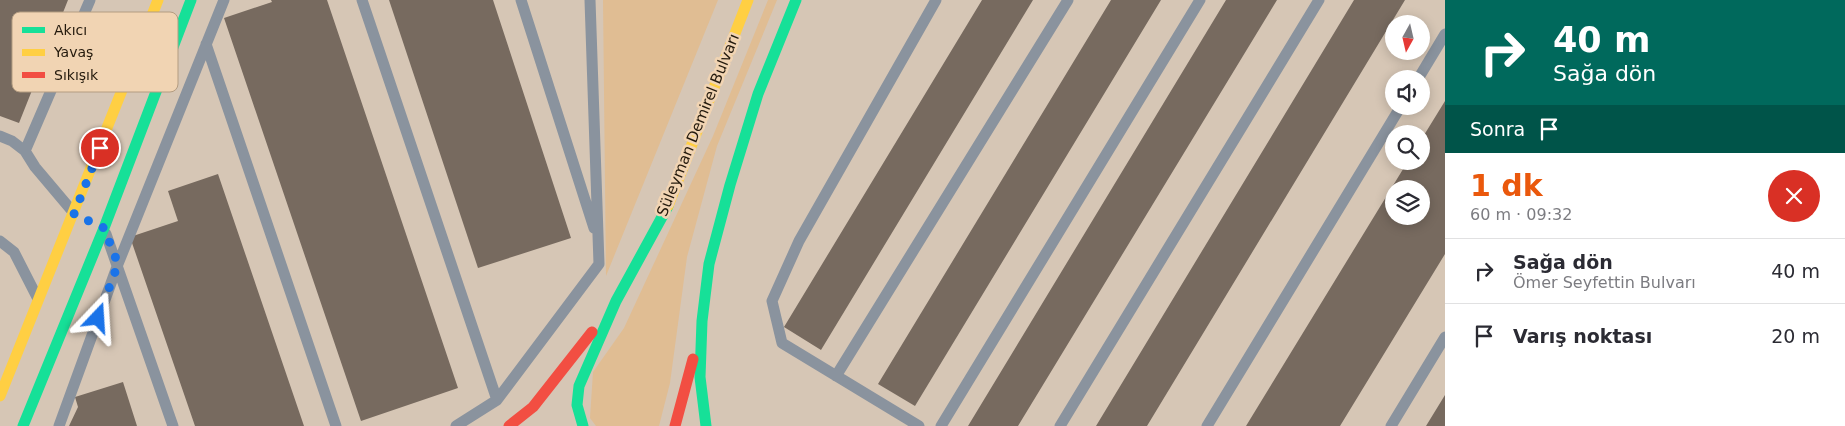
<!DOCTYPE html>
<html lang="tr">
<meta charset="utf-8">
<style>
body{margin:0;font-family:"DejaVu Sans",sans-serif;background:#f7f7f7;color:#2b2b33;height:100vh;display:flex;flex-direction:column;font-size:19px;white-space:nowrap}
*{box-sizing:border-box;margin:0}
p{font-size:16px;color:#7c7c81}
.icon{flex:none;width:28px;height:28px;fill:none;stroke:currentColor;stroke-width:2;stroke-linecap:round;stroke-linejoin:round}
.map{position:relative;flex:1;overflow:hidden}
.side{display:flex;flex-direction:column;background:#fff;width:400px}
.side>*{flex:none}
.top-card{background:#00695c;color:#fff;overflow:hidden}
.needle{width:32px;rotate:188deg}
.tools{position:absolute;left:1385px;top:15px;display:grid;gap:10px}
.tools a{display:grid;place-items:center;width:45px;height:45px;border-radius:50%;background:#fff;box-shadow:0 2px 12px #0003;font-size:25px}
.pin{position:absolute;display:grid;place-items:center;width:42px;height:42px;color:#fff;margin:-21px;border:2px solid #fff;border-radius:50%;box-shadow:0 1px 5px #0007}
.me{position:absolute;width:55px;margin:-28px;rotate:20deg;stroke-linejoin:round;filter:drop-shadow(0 0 4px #0008)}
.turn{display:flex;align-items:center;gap:18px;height:105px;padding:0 25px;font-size:22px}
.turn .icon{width:65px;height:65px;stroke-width:2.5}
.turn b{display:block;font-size:35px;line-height:42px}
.then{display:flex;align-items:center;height:48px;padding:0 25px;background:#0003;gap:10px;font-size:19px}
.round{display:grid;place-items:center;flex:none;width:52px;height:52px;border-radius:26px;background:#f7f7f7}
.headline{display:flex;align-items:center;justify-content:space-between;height:85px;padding:0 25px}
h1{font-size:30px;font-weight:700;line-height:38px;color:#ea580c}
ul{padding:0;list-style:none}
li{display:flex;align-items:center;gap:15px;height:65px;padding:0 25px;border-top:1px solid #e1e1e2}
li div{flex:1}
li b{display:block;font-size:19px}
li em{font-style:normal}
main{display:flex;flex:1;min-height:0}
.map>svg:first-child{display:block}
.green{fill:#e0bd93}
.building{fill:#776a5f;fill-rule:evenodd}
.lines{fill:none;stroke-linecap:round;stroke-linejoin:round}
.lane{stroke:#8a939e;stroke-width:11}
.fast{stroke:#16e098;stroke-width:11}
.slow{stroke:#ffcf43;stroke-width:11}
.jam{stroke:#f24e42;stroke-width:11}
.route{stroke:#1a73e8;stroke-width:9;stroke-dasharray:0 16.2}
.labels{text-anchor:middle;stroke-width:5;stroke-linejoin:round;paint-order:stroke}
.street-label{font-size:15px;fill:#23190c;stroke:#f1d4b3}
.key{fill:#f1d4b3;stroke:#b39c81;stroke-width:1}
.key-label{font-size:14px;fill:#23190c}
</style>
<main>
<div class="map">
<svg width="1445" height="426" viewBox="0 0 1445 426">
<rect width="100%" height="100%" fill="#d6c6b5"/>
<path class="green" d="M603 0H718L606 276Z
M768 0H777L717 146 687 257 670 383 659 426H596L590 418 593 372 624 328 713 136Z"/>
<path class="building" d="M0 0H68L19 123 0 116Z
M271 0H327L458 388 361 421 224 18 272 2Z
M389 0H493L571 238 478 268Z
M982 0H1033L821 350 784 327Z
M1111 0H1161L915 406 878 384Z
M1226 0H1277L1018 426H968Z
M1354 0H1405L1147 426H1096Z
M1445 101V254L1340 426H1246L1408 161H1421V140ZM1394 189H1421V216H1394Z
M218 174 304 426H195L130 237 178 221 168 191Z
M123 382 137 426H69L78 407 75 397Z
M1445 395V426H1426Z"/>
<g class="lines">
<path class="lane" d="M362 0 497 400
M521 0 594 228
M206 44 336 426
M1418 79 1445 34
M0 136 12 141 25 151 35 167 73 212
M25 151 90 0
M106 234 173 426
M0 241 14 252 37 297
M836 376 1068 0
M59 426 118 264 224 0
M456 426 497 400 599 264 590 0
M919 426 782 343 772 301 799 241 936 0
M941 426 1200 0
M1060 426 1319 0
M1207 426 1401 106
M1391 426 1445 337"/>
<path class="fast" d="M23 426 104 228 191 0
M583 426 577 405 579 386 616 301 668 206
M706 426 700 377 702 321 709 264 730 185 758 94 796 0"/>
<path class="slow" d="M668 206 748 0
M0 396 158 0"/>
<path class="jam" d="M509 426 533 407 592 332
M675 426 693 359"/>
</g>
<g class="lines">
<path class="route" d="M98 318 118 264 104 228 74 214 100 148"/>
</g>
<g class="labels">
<g class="street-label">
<text transform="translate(698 125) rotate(-68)" y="5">Süleyman Demirel Bulvarı</text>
</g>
</g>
<rect x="12" y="12" width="166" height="80" rx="8" class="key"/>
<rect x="22" y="27" width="23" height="6" fill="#16e098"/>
<rect x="22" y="49" width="23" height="7" fill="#ffcf43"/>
<rect x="22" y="72" width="23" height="6" fill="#f24e42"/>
<g class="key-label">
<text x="54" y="35">Akıcı</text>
<text x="54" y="57">Yavaş</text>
<text x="54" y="80">Sıkışık</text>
</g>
</svg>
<div class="tools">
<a><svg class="needle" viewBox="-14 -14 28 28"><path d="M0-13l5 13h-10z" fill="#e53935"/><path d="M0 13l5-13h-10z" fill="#7c7c81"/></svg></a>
<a><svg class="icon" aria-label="sound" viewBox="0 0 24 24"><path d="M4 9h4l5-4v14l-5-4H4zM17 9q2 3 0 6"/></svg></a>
<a><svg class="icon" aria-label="search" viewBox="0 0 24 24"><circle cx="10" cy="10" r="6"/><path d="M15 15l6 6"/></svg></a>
<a><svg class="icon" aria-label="layers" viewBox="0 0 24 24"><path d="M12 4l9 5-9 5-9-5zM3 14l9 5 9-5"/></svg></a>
</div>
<div class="pin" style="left:100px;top:148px;background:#d93025"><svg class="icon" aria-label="arrive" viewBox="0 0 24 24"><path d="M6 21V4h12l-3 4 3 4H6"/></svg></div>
<svg class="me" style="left:98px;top:318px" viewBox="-20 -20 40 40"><path d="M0-17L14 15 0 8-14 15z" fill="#1a73e8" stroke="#fff" stroke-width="4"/></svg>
</div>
<section class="side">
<div class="top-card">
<div class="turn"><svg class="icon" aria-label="right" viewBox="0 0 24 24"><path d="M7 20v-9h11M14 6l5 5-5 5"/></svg><div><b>40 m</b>Sağa dön</div></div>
<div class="then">Sonra<svg class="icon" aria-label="arrive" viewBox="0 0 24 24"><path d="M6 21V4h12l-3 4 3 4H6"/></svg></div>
</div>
<div class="headline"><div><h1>1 dk</h1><p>60 m · 09:32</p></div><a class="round" style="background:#d93025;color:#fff"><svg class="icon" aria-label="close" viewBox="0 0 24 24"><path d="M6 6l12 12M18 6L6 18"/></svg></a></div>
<ul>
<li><svg class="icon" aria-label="right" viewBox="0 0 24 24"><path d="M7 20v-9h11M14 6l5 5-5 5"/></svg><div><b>Sağa dön</b><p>Ömer Seyfettin Bulvarı</p></div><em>40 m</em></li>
<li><svg class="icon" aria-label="arrive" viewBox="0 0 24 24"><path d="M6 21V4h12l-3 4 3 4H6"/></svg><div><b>Varış noktası</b></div><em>20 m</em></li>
</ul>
</section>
</main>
